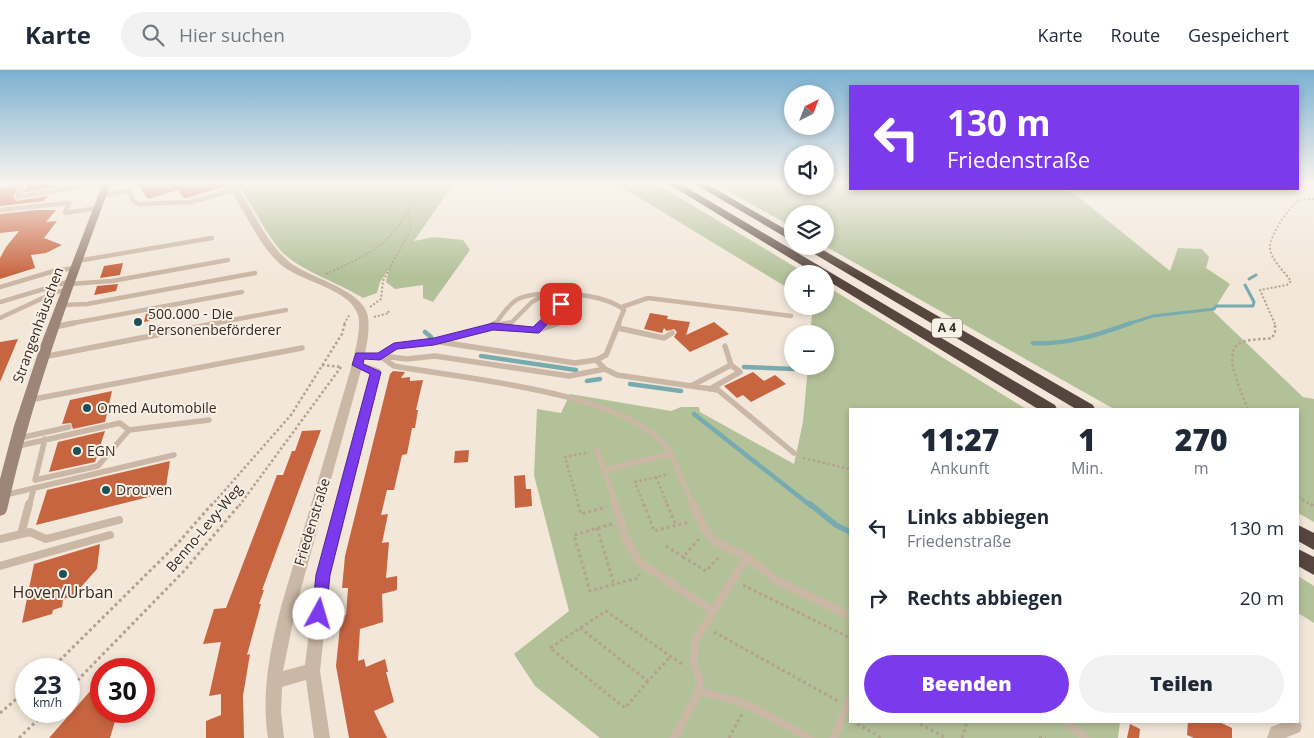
<!DOCTYPE html>
<html lang="de">
<meta charset="utf-8">
<style>
body{margin:0;font-family:"Open Sans",sans-serif;background:#f2f2f3;color:#1f2937;height:100vh;display:flex;flex-direction:column;font-size:19px;white-space:nowrap}
*{box-sizing:border-box;margin:0}
p{font-size:16px;color:#747a83}
.icon{flex:none;width:28px;height:28px;fill:none;stroke:currentColor;stroke-width:2;stroke-linecap:round;stroke-linejoin:round}
.map{position:relative;flex:1;overflow:hidden}
.side{position:absolute;left:849px;top:338px;width:450px;height:315px;display:flex;flex-direction:column;background:#fff;border-radius:0px;box-shadow:0 2px 8px #0003}
.side>*{flex:none}
.banner{position:absolute;left:849px;top:15px;width:450px;height:105px;border-radius:0px;box-shadow:0 2px 8px #0003;background:#7c3aed;color:#fff;overflow:hidden}
.needle{width:32px;rotate:42deg}
.controls{position:absolute;left:784px;top:15px;display:grid;gap:10px}
.controls a{display:grid;place-items:center;width:50px;height:50px;border-radius:50%;background:#fff;box-shadow:0 2px 8px #0003;font-size:25px}
.speed{position:absolute;left:15px;top:588px;display:flex;gap:10px;font-size:25px;font-weight:700;text-align:center}
.speed>*{display:grid;place-content:center;width:65px;height:65px;border-radius:50%;background:#fff;box-shadow:0 2px 8px #0003;line-height:1}
.speed small{font-size:12px;font-weight:400}
.speed .limit{border:8px solid #d22;background:#fff;color:#111}
.pin{position:absolute;display:grid;place-items:center;width:42px;height:42px;color:#fff;margin:-21px;border-radius:10px;box-shadow:0 2px 8px #0006}
.me{position:absolute;width:55px;margin:-28px;rotate:6deg;stroke-linejoin:round;filter:drop-shadow(0 0 4px #0008)}
.turn{display:flex;align-items:center;gap:18px;height:105px;padding:0 15px;font-size:22px}
.turn .icon{width:65px;height:65px;stroke-width:2.5}
.turn b{display:block;font-size:35px;line-height:42px}
.eta{display:flex;justify-content:space-evenly;align-items:center;height:85px;text-align:center}
.eta b{font-size:30px;font-weight:800;line-height:35px}
.cta{display:flex;gap:10px;margin-top:auto;padding:10px 15px}
.cta a{flex:1;height:58px;border-radius:30px;background:#7c3aed;color:#fff;font-size:20px;font-weight:800;line-height:58px;text-align:center}
.cta a+a{background:#f2f2f3;color:#1f2937}
ul{padding:0;list-style:none}
li{display:flex;align-items:center;gap:15px;height:70px;padding:0 15px}
li div{flex:1}
li b{display:block;font-size:19px}
li em{font-style:normal}
header{display:flex;align-items:center;gap:30px;box-sizing:border-box;height:70px;padding:0 25px;background:#fff;border-bottom:1px solid #e0e1e3}
header strong{font-size:24px}
nav{display:flex;gap:28px;margin-inline-start:auto;font-size:18px}
.search{width:350px;height:45px;background:#f2f2f3;display:flex;align-items:center;gap:12px;box-sizing:border-box;padding:0 18px;border-radius:28px;color:#747a83;font-size:19px}
.map>svg:first-child{display:block}
.green{fill:#b3c199}
.lines{fill:none;stroke-linecap:round;stroke-linejoin:round}
.stream-far2{stroke:#78abaf;stroke-width:3}
.stream-far1{stroke:#78abaf;stroke-width:4.5}
.stream{stroke:#78abaf;stroke-width:5.5}
.building{fill:#c86541}
.path-far2{stroke:#b6a18f;stroke-width:2;stroke-dasharray:2 2;stroke-linecap:butt}
.path-far1{stroke:#b6a18f;stroke-width:2.5;stroke-dasharray:2.5 2.5;stroke-linecap:butt}
.path{stroke:#b6a18f;stroke-width:3;stroke-dasharray:3 3;stroke-linecap:butt}
.lane-far2{stroke:#cab7a5;stroke-width:4.5}
.lane-far1{stroke:#cab7a5;stroke-width:5.5}
.lane{stroke:#cab7a5;stroke-width:8}
.street{fill:#cab7a5;fill-rule:evenodd}
.secondary{fill:#9d8677;fill-rule:evenodd}
.highway{fill:#57463d;fill-rule:evenodd}
.route{fill:#7c3aed;stroke:#51269a}
.poi-dot{fill:#1c5257;stroke:#f9f1e6;stroke-width:2}
.labels{text-anchor:middle;stroke-width:4;stroke-linejoin:round;paint-order:stroke}
.shield{fill:#f9f1e6;stroke:#706760;stroke-width:1}
.shield-label{font-size:12px;font-weight:bold;fill:#352c27}
.poi-label{font-size:14px;fill:#352c27;stroke:#f9f1e6;text-anchor:start}
.street-label{font-size:14px;fill:#352c27;stroke:#f9f1e6}
.near-poi-label{font-size:16px;fill:#352c27;stroke:#f9f1e6}
</style>
<header>
<strong>Karte</strong>
<div class="search"><svg class="icon" aria-label="search" viewBox="0 0 24 24"><circle cx="10" cy="10" r="6"/><path d="M15 15l6 6"/></svg>Hier suchen</div>
<nav><a>Karte</a><a>Route</a><a>Gespeichert</a></nav>
</header>
<div class="map">
<svg width="1314" height="668" viewBox="0 0 1314 668">
<rect width="100%" height="100%" fill="#f2e7d9"/>
<path class="green" d="M237 113H454L414 171 434 167 463 170 470 180 433 232 423 228V215L395 219 386 212 389 199 380 212 377 223 363 228C339 213 301 201 282 182 267 166 251 132 237 113Z
M615 113H655L807 204H792L791 220Z
M714 113H792V116H825V113H850V119H1065L1075 124 1170 201 1178 178 1202 179 1209 187 1206 198 1230 214 1213 241 1303 327 1314 329V452L1298 443V339H1114L825 176V144H792V157Z
M825 215 1026 339H850V651H1120L1118 668H600L535 616 514 584 569 541 534 405 537 339 561 343 570 324 671 341 681 337H699L700 342 794 394 803 352 808 296H825V264H810L813 236H825Z
M1298 506 1314 516V553L1298 543Z"/>
<g class="lines">
<path class="stream-far2" d="M1249 209 1256 205
M1128 254 1153 246 1214 239 1216 236H1253L1254 232 1245 215"/>
<path class="stream-far1" d="M425 262 431 267
M1033 273C1068 275 1099 264 1131 253
M481 286 576 300
M744 297 794 299
M587 311 600 309
M630 314 681 321
M694 344 811 436"/>
<path class="stream" d="M810 434 836 455 850 462"/>
</g>
<path class="building" d="M38 113H58L55 117 24 122 28 114Z
M137 113H224L226 116 187 128H184L178 120 148 129Z
M18 116 13 127 16 131 48 126 44 131 0 136V118Z
M37 140H56L46 152 57 151 44 168 62 175 46 183 31 185 35 198 0 209V188L6 177 19 161 0 163V144Z
M123 193 120 205 100 208 104 196Z
M118 214 116 221 94 225 97 216Z
M167 240 165 248 144 252 146 244Z
M650 243 668 246 667 249 690 252 686 265 714 252 729 264 690 282 674 267 677 262 674 259 667 261 664 258 662 263 644 259Z
M18 269 0 312V272Z
M393 301 405 302 401 308 410 307V311L423 310 416 340H418L415 358H412L407 384 402 385 394 420H387L381 445 388 444 382 473 389 472 386 508 397 506V520L382 524 383 552 360 559 358 591 364 589 366 597 385 589 388 602H386L394 632 374 641 387 668H349L336 596 341 546 346 545 348 518H342L345 486 390 304Z
M753 302 764 311 775 305 786 314 751 332 743 325 737 328 724 316Z
M112 321 105 352 73 359 71 353 62 354 70 330Z
M321 360 262 520H264L259 534H261L247 585 250 584 243 626 244 668H206V651L221 645V624L209 626 221 572 203 574 214 539 226 538 277 405H283L292 381H295L302 361Z
M105 361 95 392 49 402 58 372Z
M469 380 468 392 454 393 455 381Z
M170 391 165 423 36 455 47 420Z
M525 405 526 419H531L532 436 515 438 514 406Z
M100 474 97 499 73 526 63 529 62 537 53 540 52 544 22 553 34 494Z
M101 617V641H118L110 668H49L92 619Z
M1188 651H1217L1232 658V668H1194L1187 665Z
M1130 654 1140 659 1139 668H1127Z"/>
<g class="lines">
<path class="path-far2" d="M326 204C354 191 385 179 402 151 409 139 413 125 421 113
M370 237 381 229 383 211 410 160 409 140
M374 247 389 243 388 241
M344 254 350 244
M1275 254 1260 220 1287 215 1291 211C1284 201 1271 190 1270 178 1269 167 1289 136 1298 131 1303 129 1309 129 1314 129"/>
<path class="path-far1" d="M322 295 341 297
M1248 339C1243 325 1223 287 1237 275 1246 268 1261 270 1272 268L1275 262V253
M803 388 850 399
M656 407 668 436
M1298 427 1313 436
M211 436 291 345 342 264 345 253
M239 436 341 297
M579 436 565 387 589 382
M644 436 635 412 669 404"/>
<path class="path" d="M578 434 581 444 606 437
M644 434 654 461 689 452
M667 434 676 455
M1311 434 1314 436
M612 454 574 465 590 521 638 508 639 504
M597 458 614 514
M699 469 683 487 706 501 720 486
M666 476 683 487
M743 515 850 568
M580 558 648 611 669 588
M714 562 838 631
M51 599 178 473 212 434
M648 611 625 638 550 578 606 541 683 595
M69 619 184 501 240 434
M0 643 26 621
M852 651 882 668
M915 651 946 668
M19 668 47 641
M729 668 742 644
M962 668 967 651
M1039 668H1046"/>
<path class="lane-far2" d="M24 113 17 127 78 117
M75 116 106 114
M102 125 129 121 133 131 139 134 191 132 236 120
M0 140 69 133 65 143 98 138
M77 191 212 168
M69 214 112 211 228 190
M0 217 54 201 75 198
M0 232 71 211
M62 235 87 234 255 203
M622 237 648 228 791 246
M0 248 56 222 67 220
M68 254 242 222
M211 254 286 240
M495 254C502 246 508 234 518 229 542 218 605 223 624 240L618 254
M502 254 511 253 532 232 546 224
M542 254 561 234 576 228
M557 254 573 241 580 227"/>
<path class="lane-far1" d="M510 253 493 256 536 261 543 253
M54 257 74 253
M618 258 664 268 672 263
M536 261 559 253
M434 271 575 293 596 290 606 285 619 253
M434 271 484 259 496 253
M360 286H380L394 296C460 308 625 322 666 377 677 392 685 418 693 436
M380 286 394 276 434 271
M382 286 407 289 435 286 569 306 605 299
M43 287 218 253
M596 290 605 299 617 305 718 320 794 383
M691 316 731 295 725 276
M710 319 740 302 731 295
M29 330 302 278
M20 368 69 357
M45 369 35 410 98 396 129 360
M18 376 120 353 129 360 209 350
M597 380 604 400
M5 425 174 385
M29 436 34 418
M616 436 604 400 671 384"/>
<path class="lane" d="M615 434 627 471 639 492 713 541
M693 434 703 457 714 471 747 487 776 510 850 546
M21 464 29 434
M0 469 30 462 46 469 119 450
M0 496 110 465
M699 621 747 634 809 668
M1065 651 1085 668
M674 668 699 621V608L694 594 695 571 747 487
M834 668 850 628"/>
<path class="street" d="M226 113H234C252 137 263 168 286 189 305 208 364 218 368 247 370 263 366 278 363 293L380 299 381 302 330 505 320 601 330 668H314L306 610 282 617 281 642 284 668H268C261 623 270 580 281 537L351 298C354 284 362 259 358 245 350 218 299 212 279 193 256 171 244 139 226 113ZM361 300 370 304 316 505 305 595 283 601 296 537Z
M1298 649 1302 656 1300 662 1285 668H1267L1271 657 1286 651H1298Z"/>
<path class="secondary" d="M103 113H111C71 221 32 327 7 440L5 444 0 446V409L14 356 41 274Z"/>
<path class="highway" d="M667 113H679L1055 335 1057 339H1038L825 209V204H816Z
M693 113H705L792 163V171Z
M801 176H816L1093 335 1095 339H1076Z
M1298 455 1314 463V480L1298 471Z
M1298 479 1314 487V505L1298 496Z"/>
</g>
<linearGradient id="sky" x2="0" y2="1"><stop stop-color="#7bb0d1"/><stop offset="0.55" stop-color="#f9f4ee"/><stop offset="1" stop-color="#f9f4ee" stop-opacity="0"/></linearGradient>
<rect width="1314" height="206" fill="url(#sky)"/>
<path class="route" d="M561 231 566 234 539 263 493 260 434 275 397 279 380 290 364 289 363 294 381 302 330 505 326 544 324 549 319 550 314 549 312 544 316 505 370 304 352 295 356 283H378L394 273 434 268 493 253 533 257Z"/>
<g class="poi-dot">
<circle cx="138" cy="252" r="5"/>
<circle cx="87" cy="338" r="5"/>
<circle cx="77" cy="381" r="5"/>
<circle cx="106" cy="420" r="5"/>
<circle cx="63" cy="504" r="5"/>
</g>
<g class="labels">
<rect class="shield" x="932" y="248.5" width="30" height="19" rx="4"/>
<g class="shield-label">
<text x="947" y="262">A 4</text>
</g>
<g class="poi-label">
<text x="148" y="249">500.000 - Die<tspan x="148" dy="16">Personenbeförderer</tspan></text>
<text x="97" y="343">Omed Automobile</text>
<text x="87" y="386">EGN</text>
<text x="116" y="425">Drouven</text>
</g>
<g class="street-label">
<text transform="translate(38 255) rotate(-70)" y="5">Strangenhäuschen</text>
<text transform="translate(312 452) rotate(-73)" y="5">Friedenstraße</text>
<text transform="translate(204 458) rotate(-50)" y="5">Benno-Levy-Weg</text>
</g>
<g class="near-poi-label">
<text x="63" y="528">Hoven/Urban</text>
</g>
</g>
</svg>
<div class="controls">
<a><svg class="needle" viewBox="-14 -14 28 28"><path d="M0-13l5 13h-10z" fill="#e53935"/><path d="M0 13l5-13h-10z" fill="#747a83"/></svg></a>
<a><svg class="icon" aria-label="sound" viewBox="0 0 24 24"><path d="M4 9h4l5-4v14l-5-4H4zM17 9q2 3 0 6"/></svg></a>
<a><svg class="icon" aria-label="layers" viewBox="0 0 24 24"><path d="M12 4l9 5-9 5-9-5zM3 14l9 5 9-5"/></svg></a>
<a>+</a>
<a>−</a>
</div>
<div class="speed"><div>23<small>km/h</small></div><div class="limit">30</div></div>
<div class="pin" style="left:561px;top:234px;background:#d93025"><svg class="icon" aria-label="arrive" viewBox="0 0 24 24"><path d="M6 21V4h12l-3 4 3 4H6"/></svg></div>
<svg class="me" style="left:319px;top:544px" viewBox="-20 -20 40 40"><circle r="19" fill="#fff"/><path d="M0-13L10 11 0 6-10 11z" fill="#7c3aed"/></svg>
<div class="banner">
<div class="turn"><svg class="icon" aria-label="left" viewBox="0 0 24 24"><path d="M17 20v-9H6M10 6l-5 5 5 5"/></svg><div><b>130 m</b>Friedenstraße</div></div>
</div>
<section class="side">
<div class="eta">
<div><b>11:27</b><p>Ankunft</p></div>
<div><b>1</b><p>Min.</p></div>
<div><b>270</b><p>m</p></div>
</div>
<ul>
<li><svg class="icon" aria-label="left" viewBox="0 0 24 24"><path d="M17 20v-9H6M10 6l-5 5 5 5"/></svg><div><b>Links abbiegen</b><p>Friedenstraße</p></div><em>130 m</em></li>
<li><svg class="icon" aria-label="right" viewBox="0 0 24 24"><path d="M7 20v-9h11M14 6l5 5-5 5"/></svg><div><b>Rechts abbiegen</b></div><em>20 m</em></li>
</ul>
<div class="cta"><a>Beenden</a><a>Teilen</a></div>
</section>
</div>
